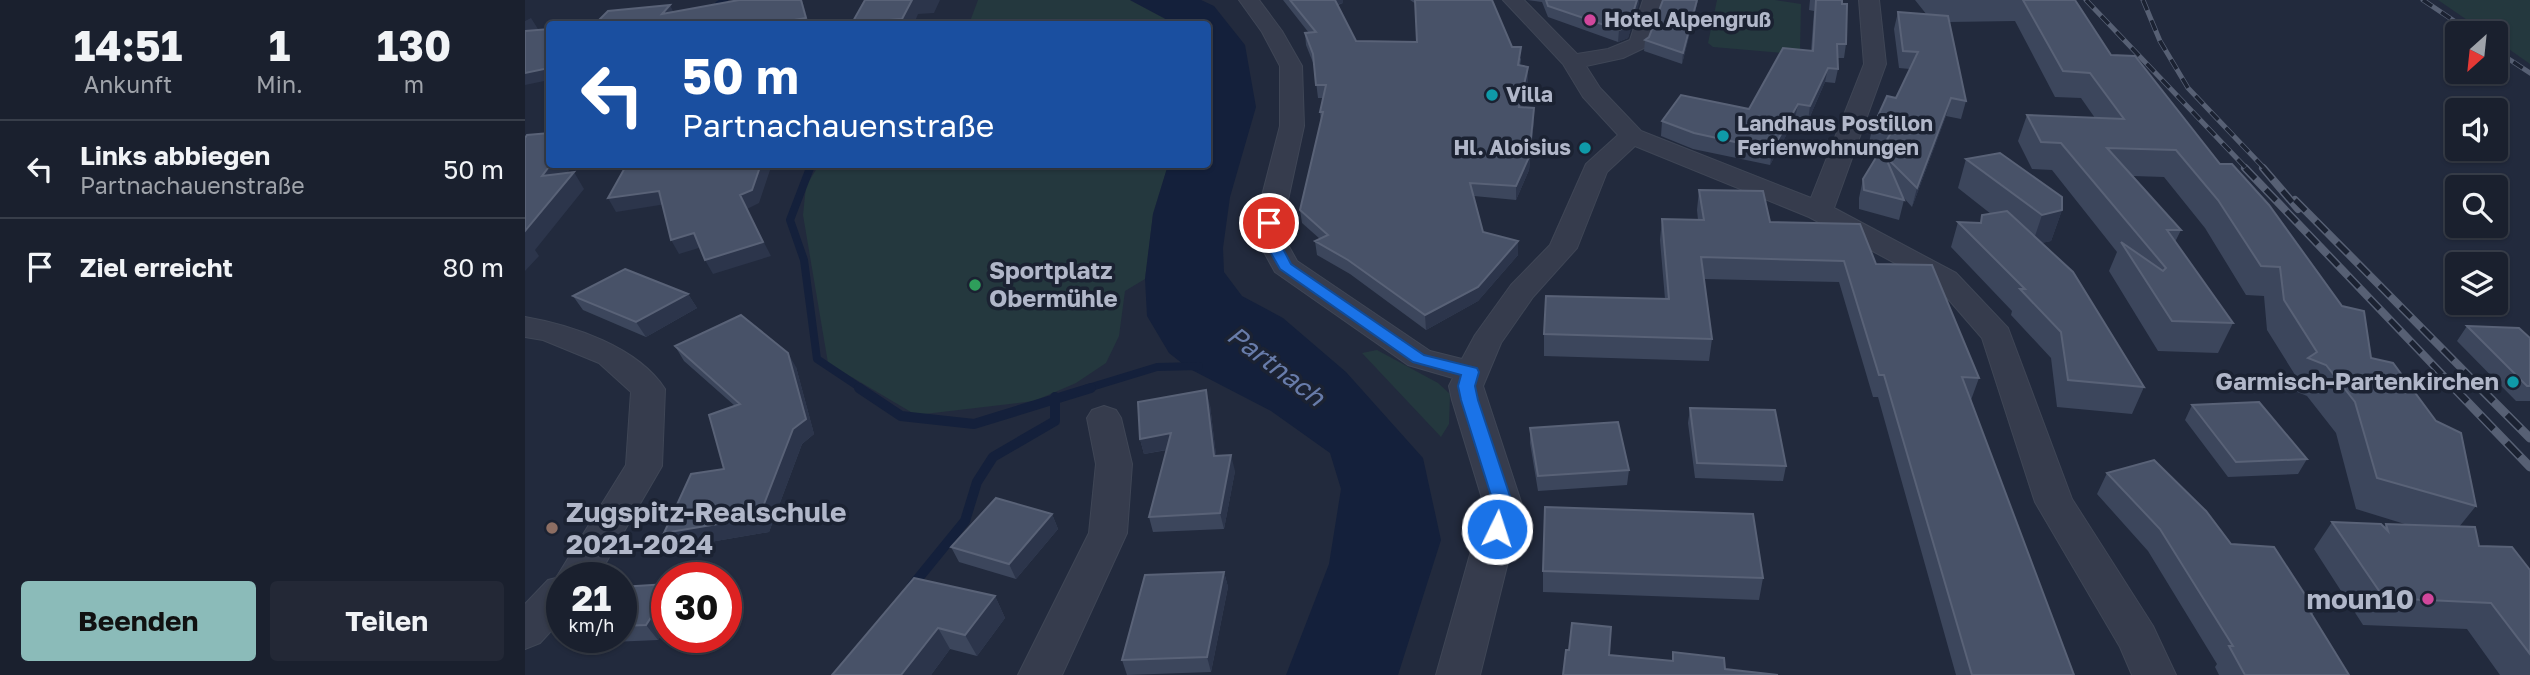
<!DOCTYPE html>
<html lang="de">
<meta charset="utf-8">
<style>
body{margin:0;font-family:"Golos Text",sans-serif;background:#232836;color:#f1f3f6;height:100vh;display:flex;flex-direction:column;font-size:26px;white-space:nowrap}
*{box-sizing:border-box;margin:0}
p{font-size:23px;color:#9fa3aa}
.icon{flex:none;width:38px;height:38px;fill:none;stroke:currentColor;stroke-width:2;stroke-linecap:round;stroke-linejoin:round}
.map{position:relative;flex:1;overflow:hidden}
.sheet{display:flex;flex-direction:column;background:#1a202e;width:525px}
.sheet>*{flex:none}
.banner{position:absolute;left:21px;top:21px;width:665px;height:147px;border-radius:7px;box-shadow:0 2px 5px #0004,0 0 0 2px #383e4a;background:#1a4fa0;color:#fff;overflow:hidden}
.needle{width:46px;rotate:207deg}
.tools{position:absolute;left:1920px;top:21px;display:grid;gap:14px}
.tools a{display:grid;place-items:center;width:63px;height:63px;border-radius:7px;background:#1a202e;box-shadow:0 2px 5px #0004,0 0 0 2px #383e4a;font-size:35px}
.speed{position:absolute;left:21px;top:562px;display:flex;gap:14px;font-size:35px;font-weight:700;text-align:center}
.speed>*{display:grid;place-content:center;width:91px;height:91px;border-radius:50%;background:#1a202e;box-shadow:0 2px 5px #0004,0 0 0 2px #383e4a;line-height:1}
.speed small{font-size:18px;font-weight:400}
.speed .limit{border:10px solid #d22;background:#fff;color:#111}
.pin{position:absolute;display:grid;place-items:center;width:60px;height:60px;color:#fff;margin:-30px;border:4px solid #fff;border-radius:50%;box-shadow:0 2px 7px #0007}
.me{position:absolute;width:77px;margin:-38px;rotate:4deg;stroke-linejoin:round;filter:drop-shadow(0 0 5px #0008)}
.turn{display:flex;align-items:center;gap:24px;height:147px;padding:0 21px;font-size:32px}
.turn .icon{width:91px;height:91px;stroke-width:2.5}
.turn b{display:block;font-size:49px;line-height:60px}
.eta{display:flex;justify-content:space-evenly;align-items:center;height:119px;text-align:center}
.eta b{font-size:42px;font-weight:700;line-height:49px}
.button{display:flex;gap:14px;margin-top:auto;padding:14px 21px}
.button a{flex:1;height:80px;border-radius:7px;background:#8bbbb9;color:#111;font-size:28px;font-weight:700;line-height:80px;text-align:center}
.button a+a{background:#232836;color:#f1f3f6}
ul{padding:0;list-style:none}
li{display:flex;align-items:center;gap:21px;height:98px;padding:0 21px;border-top:2px solid #383e4a}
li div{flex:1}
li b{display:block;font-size:26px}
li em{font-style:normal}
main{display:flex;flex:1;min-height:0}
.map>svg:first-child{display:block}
.green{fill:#24383e}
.water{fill:#14203b}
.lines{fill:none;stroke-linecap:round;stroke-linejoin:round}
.stream-far2{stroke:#14203b;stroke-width:6}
.stream-far1{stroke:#14203b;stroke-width:8}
.stream{stroke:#14203b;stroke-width:10}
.minor-casing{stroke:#3f4656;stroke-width:2}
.minor{fill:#363c4d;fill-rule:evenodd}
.rail-far2-casing{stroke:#576074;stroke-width:5}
.rail-far1-casing{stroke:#576074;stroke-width:8}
.rail-casing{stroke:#576074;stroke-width:9}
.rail-far2{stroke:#1b2232;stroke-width:3.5;stroke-dasharray:11;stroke-linecap:butt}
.rail-far1{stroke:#1b2232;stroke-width:5;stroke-dasharray:15;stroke-linecap:butt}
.rail{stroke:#1b2232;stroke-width:6;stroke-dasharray:19;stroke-linecap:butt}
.wall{fill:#3c465c}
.shaded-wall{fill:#2c354b}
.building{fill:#485268;stroke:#596277;stroke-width:2}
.route{fill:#1a73e8;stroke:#114b97;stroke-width:2}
.hotel-dot{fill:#d1479c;stroke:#1b2232;stroke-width:2.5}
.culture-dot{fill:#0f9aa8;stroke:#1b2232;stroke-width:2.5}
.leisure-dot{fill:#2e9e5b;stroke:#1b2232;stroke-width:2.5}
.education-dot{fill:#8d6e63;stroke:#1b2232;stroke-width:2.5}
.labels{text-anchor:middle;stroke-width:7;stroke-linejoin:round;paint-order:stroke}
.far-poi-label{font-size:21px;font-weight:bold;fill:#b1b7c9;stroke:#1b2232;text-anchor:start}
.poi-label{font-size:24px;font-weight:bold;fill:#b1b7c9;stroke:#1b2232;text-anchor:start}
.water-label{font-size:26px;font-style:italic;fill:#687caa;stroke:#1b2232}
.near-poi-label{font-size:28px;font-weight:bold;fill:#b1b7c9;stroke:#1b2232;text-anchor:start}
</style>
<main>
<section class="sheet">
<div class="eta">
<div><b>14:51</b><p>Ankunft</p></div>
<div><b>1</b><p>Min.</p></div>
<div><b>130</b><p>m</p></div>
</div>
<ul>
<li><svg class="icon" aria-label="left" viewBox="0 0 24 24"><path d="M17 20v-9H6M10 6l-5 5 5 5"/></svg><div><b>Links abbiegen</b><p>Partnachauenstraße</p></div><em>50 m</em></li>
<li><svg class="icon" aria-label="arrive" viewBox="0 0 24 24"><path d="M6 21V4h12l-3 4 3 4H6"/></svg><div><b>Ziel erreicht</b></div><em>80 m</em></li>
</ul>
<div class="button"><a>Beenden</a><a>Teilen</a></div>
</section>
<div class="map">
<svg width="2005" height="675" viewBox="0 0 2005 675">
<rect width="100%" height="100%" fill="#222a3d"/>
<path class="green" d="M453 0H605L650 24H444Z
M1192 0H1250L1276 4 1275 52 1268 54 1188 47 1183 43Z
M1913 0H2005V64L1971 40 1970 33H1961Z
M294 165H643L628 214 620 279 600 291 594 336 581 363 551 383 509 401 391 415 303 363 278 215 281 186Z
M852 350 913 383 925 394 924 424 916 437 837 353Z"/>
<path class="water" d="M605 0H676L689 6 720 45 731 107 705 197 698 248 699 272 717 296 758 318 821 372 898 458 916 540 873 675H761L804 564 816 489 805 453 746 411 663 368 644 353 622 316 620 279 628 214 643 165 682 164V24H650Z"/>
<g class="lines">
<path class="stream-far2" d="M198 24 193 4 200 0
M284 169 287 164"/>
<path class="stream-far1" d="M285 168 265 220 279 260 292 359 337 389
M560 389 632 367 674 366"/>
<path class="stream" d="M334 388 376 416 449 424 566 388
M387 586 440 521 452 482 468 457 530 421V397"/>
<defs>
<path id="minor" d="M714 0H734L757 31 777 66 779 126 758 223 762 243 772 261 905 351 937 359 950 335 986 285 1025 245 1061 164 1093 135 1058 97 1038 64 978 0H999L1052 54 1083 49 1105 40 1118 0H1138L1121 47 1098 58 1061 66 1075 88 1116 131 1286 198 1339 64 1334 0H1354L1361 64 1309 208 1431 273 1483 328 1547 499 1628 626 1651 675H1607L1595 647 1510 502 1457 338 1411 285 1284 217 1110 146 1082 172 1052 248 1008 297 976 343 958 386 997 505 955 675H911L959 505 927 400 924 386 928 378 883 365 750 272 734 243 730 223 755 126V66L737 32Z
M0 317C47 325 113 347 140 389L137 466 72 578H37V619L15 643 0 649V604L23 580 31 578 101 465 106 392 74 363 18 340 0 337Z
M579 406 591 410 596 418 607 464 602 533 537 675H493L564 533 571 464 562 418 567 410Z"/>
</defs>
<use href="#minor" class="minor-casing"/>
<use href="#minor" class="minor"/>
<defs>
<path id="rail-far2" d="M1561 0 1722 169
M1618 0 1635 41 1663 88 1740 169
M1898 0 1947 33
M1970 50 2005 73"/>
<path id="rail-far1" d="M1720 168 1931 389
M1738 168 1773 209
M1770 200 1957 389"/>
<path id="rail" d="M1929 388 2005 467
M1955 388 2005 438"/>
</defs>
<use href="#rail-far2" class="rail-far2-casing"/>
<use href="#rail-far1" class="rail-far1-casing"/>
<use href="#rail" class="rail-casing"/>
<use href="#rail-far2" class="rail-far2"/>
<use href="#rail-far1" class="rail-far1"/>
<use href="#rail" class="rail"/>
</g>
<path class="wall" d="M758 0H818V3L813 5 831 41 892 42 891 4 885 0H967L987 47 996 59 995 66 1003 79 997 107 1009 120 1004 170 991 200 949 196 958 232 993 241V255L953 301 901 330 825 274 792 255 790 241 795 239 777 223 775 210 796 121 795 112 798 98H793L789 65 781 45 780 33H784Z
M1002 0H1114L1103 38 1093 42 1023 17 1017 2Z
M1138 0H1173L1157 64 1119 51 1120 40 1124 37Z
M1285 0H1317L1321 44 1319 58H1312L1313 69 1310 83 1300 82 1283 121 1270 119 1245 165 1168 149 1136 136 1137 121 1224 109 1286 51 1289 11 1284 10Z
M1390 0H1550L1586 55 1846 358 1951 506 1934 527 1954 546 2005 570V675H1975L1942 629 1838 625 1789 549 1807 522 1859 527 1861 524 1883 525 1831 509 1811 433 1782 396 1765 389 1772 378 1742 330 1739 296 1721 295 1680 228 1639 177 1608 176 1656 230 1650 242 1708 323 1693 353 1633 351 1584 271 1592 252 1527 170 1507 169 1493 141 1502 115 1570 118 1556 98 1530 97 1490 21 1424 22 1441 101 1436 119 1421 116 1387 207 1378 197 1379 200 1374 220 1334 209V198L1338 179 1356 150 1343 147 1347 129 1371 98 1385 69 1374 68 1369 29 1373 12 1402 15Z
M1441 159 1537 210 1526 241 1516 243 1619 387 1607 414 1532 407 1526 358 1486 315 1487 311 1426 247 1433 222 1455 223 1457 215 1466 214 1433 188Z
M1174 190 1245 222 1351 264 1454 378 1446 400 1549 675H1431L1353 397H1348L1314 282 1179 279 1187 339 1184 361 1019 356V334L1140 299 1135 240 1137 219 1173 220 1172 210Z
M163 294 172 308 121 337 58 310 48 296Z
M1942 326 2005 338V401H1991L1932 341Z
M150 346 271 367 289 434 277 444 244 532 150 548 199 469 210 406 159 361Z
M685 405 691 456 710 471 699 529 628 532 624 517 642 450 619 454 615 439Z
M1667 405 1782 459 1773 474 1703 477 1660 420Z
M1165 408 1261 466 1258 481 1170 478 1163 423Z
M1005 428 1104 470 1102 485 1013 491 1005 443Z
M1582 473 1706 544 1790 610 1787 615 1824 675H1694L1690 667 1692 664 1623 551 1572 494Z
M527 514 533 529 491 579 434 562 426 547Z
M1018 571 1238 578 1234 600 1018 592Z
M699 572 703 587 686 672 602 675 597 660Z
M389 578 470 596 480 618 452 656 425 649 406 675Z
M142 584V627L133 640 64 643 59 637H96V587Z"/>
<path class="shaded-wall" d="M276 0H277L284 24H245Z
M387 0H415L409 13 393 14 389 24H327V23Z
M808 0H818V3L809 5Z
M1112 0H1114V4L1103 38 1093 42 1094 30Z
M1172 0H1173L1157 64 1158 53Z
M145 5 150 15 137 14Z
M6 18 13 29 0 37V21Z
M1003 67V79L994 120V107Z
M24 68V80L0 85V73Z
M1303 68 1300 82 1283 121 1285 106Z
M1426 98 1421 116 1387 207 1392 188Z
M1273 104 1270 119 1245 165 1247 150Z
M1009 108V120L1004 170 991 200V186Z
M26 164H49L28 192 17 176Z
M236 164H247L234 203 222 209 246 256 188 274 180 260 215 195Z
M49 172 59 189 10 250 14 256 0 271V231Z
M134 191 141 204 91 212 83 198Z
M1537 210 1526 241 1507 245 1517 215Z
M169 233 177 247 154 254 146 240Z
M993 241V255L953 301 901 330 900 315Z
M163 294 172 308 121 337 111 322Z
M263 353 271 367 289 434 277 444 244 532 150 548 139 533 234 517Z
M681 390 685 405 693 471 689 456Z
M646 433 650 448 619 454 615 439Z
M706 455 710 471 699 529 695 513Z
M527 514 533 529 491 579 484 564Z
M699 572 703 587 686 672 682 657Z
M142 593V627L133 640 121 625Z
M470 596 480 618 452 656 440 635Z
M413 628 425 649 406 675H376Z"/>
<path class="building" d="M214 0H276L281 18 245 24H58L71 23 83 11 145 5 137 14Z
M340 0H387L377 19 327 23Z
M765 0H810L831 41 892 42 890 0H967L987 47H996L993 65 1003 67 994 107 1009 108 1004 157 991 186 945 183 958 232 993 241 953 287 900 315 823 260 790 241 803 235 775 210 798 112H795L801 85H791L788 54 780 33 791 32Z
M1021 0H1112L1104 26 1094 30 1023 6Z
M1138 0H1172L1158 53 1120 40 1124 37Z
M1291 0H1317V4H1322L1321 44H1312L1313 69 1303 68 1285 106 1273 104 1247 150 1169 133 1137 121 1156 95 1224 109 1258 48 1288 51Z
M1498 0H1550L1586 55 1610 56 1695 164H1707L1744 205 1817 306 1839 311 1846 358 1868 363 1911 421 1936 433 1951 506 1852 478 1830 402 1801 365 1783 358 1792 352 1759 300 1755 267 1736 266 1693 200 1651 150 1582 148 1656 230H1642L1708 323 1647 321 1596 242 1638 271 1641 268 1536 143 1516 142 1502 115 1599 119 1565 73 1538 71Z
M1373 12 1423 16 1441 101 1426 98 1392 188 1360 156 1379 200 1339 190 1338 179 1366 133 1347 129 1362 96 1371 98 1393 52 1378 51Z
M24 29V68L0 73V31Z
M24 133V164H26L17 176 49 172 0 231V138L2 135Z
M1475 153 1537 197V210L1517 215 1441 159Z
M102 164H236L227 190 215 195 238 242 180 260 169 233 146 240 134 191 83 198Z
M1174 190 1238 191 1245 222 1335 224 1351 264 1407 265 1454 378 1437 377 1549 675H1447L1359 375H1354L1319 261 1176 257 1187 339 1019 334 1021 296 1144 299 1137 219 1179 220Z
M1482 211 1548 272 1619 387 1543 380 1536 332 1495 289H1500L1433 222 1456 223 1457 215Z
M100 269 163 294 111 322 48 296Z
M216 315 263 353 281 419 268 429 234 517 139 533 166 474 199 469 184 415 215 404 150 346Z
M1942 326 1994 328 2005 338V386H2002Z
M681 390 689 456 706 455 695 513 624 517 646 433 615 439 613 402Z
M1734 402 1782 459 1711 462 1667 405Z
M1165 408 1250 410 1261 466 1172 463Z
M1093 422 1104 470 1013 476 1005 428Z
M1629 460 1681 511 1706 544 1749 547 1790 610H1784L1824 675H1720L1704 646H1708L1635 529 1582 473Z
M471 498 527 514 484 564 426 547Z
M1020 507 1228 514 1238 578 1018 571Z
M1807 522 1856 524 1863 531 1861 524 1950 527 1954 546 1987 547 2005 570V654L1966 603 1859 598Z
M699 572 682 657 597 660 620 575Z
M389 578 470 596 440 635 413 628 376 675H307Z
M142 584V593L121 625 96 626V587Z
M1047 623 1086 627 1084 655 1148 661V652L1199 658 1200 669 1253 675H1038L1041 650H1044Z"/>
<path class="route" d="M744 219 751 223 755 243 766 264 899 355 952 368 954 372 950 386 953 400 988 505 979 534 972 536 965 534 963 529 969 505 936 400 933 386 936 375 888 362 755 269 740 243 737 223Z"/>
<g class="hotel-dot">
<circle cx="1065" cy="20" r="7"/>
<circle cx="1903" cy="599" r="7"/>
</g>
<g class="culture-dot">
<circle cx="967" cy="95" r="7"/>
<circle cx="1198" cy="136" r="7"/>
<circle cx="1060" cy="148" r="7"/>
<circle cx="1988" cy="382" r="7"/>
</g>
<circle class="leisure-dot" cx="450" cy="285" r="7"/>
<circle class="education-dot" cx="27" cy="528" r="7"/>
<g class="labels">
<g class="far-poi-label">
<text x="1079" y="27">Hotel Alpengruß</text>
<text x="981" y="102">Villa</text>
<text x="1212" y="131">Landhaus Postillon<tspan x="1212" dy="24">Ferienwohnungen</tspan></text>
<text x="1046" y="155" text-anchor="end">Hl. Aloisius</text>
</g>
<g class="poi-label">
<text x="464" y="279">Sportplatz<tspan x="464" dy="28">Obermühle</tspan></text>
<text x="1974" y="390" text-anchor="end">Garmisch-Partenkirchen</text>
</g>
<g class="water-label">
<text transform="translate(751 366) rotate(37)" y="9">Partnach</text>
</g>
<g class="near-poi-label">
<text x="41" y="522">Zugspitz-Realschule<tspan x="41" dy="32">2021-2024</tspan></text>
<text x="1889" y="609" text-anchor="end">moun10</text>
</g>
</g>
</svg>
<div class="tools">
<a><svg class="needle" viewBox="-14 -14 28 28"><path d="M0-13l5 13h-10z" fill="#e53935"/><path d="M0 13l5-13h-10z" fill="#9fa3aa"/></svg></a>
<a><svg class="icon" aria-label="sound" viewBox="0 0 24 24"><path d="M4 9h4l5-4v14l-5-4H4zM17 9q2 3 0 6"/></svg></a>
<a><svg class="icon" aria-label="search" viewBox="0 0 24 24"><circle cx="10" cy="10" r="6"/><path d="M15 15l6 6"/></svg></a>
<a><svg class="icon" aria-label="layers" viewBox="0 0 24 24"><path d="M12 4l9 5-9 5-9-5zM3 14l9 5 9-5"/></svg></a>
</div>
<div class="speed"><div>21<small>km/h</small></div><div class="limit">30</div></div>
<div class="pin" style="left:744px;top:223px;background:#d93025"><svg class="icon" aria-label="arrive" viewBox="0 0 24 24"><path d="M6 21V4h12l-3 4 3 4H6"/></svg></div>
<svg class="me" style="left:972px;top:529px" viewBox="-20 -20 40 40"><circle r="17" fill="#1a73e8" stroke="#fff" stroke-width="3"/><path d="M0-11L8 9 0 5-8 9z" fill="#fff"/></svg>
<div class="banner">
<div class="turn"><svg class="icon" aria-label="left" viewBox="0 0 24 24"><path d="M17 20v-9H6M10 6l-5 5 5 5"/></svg><div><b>50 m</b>Partnachauenstraße</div></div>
</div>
</div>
</main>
